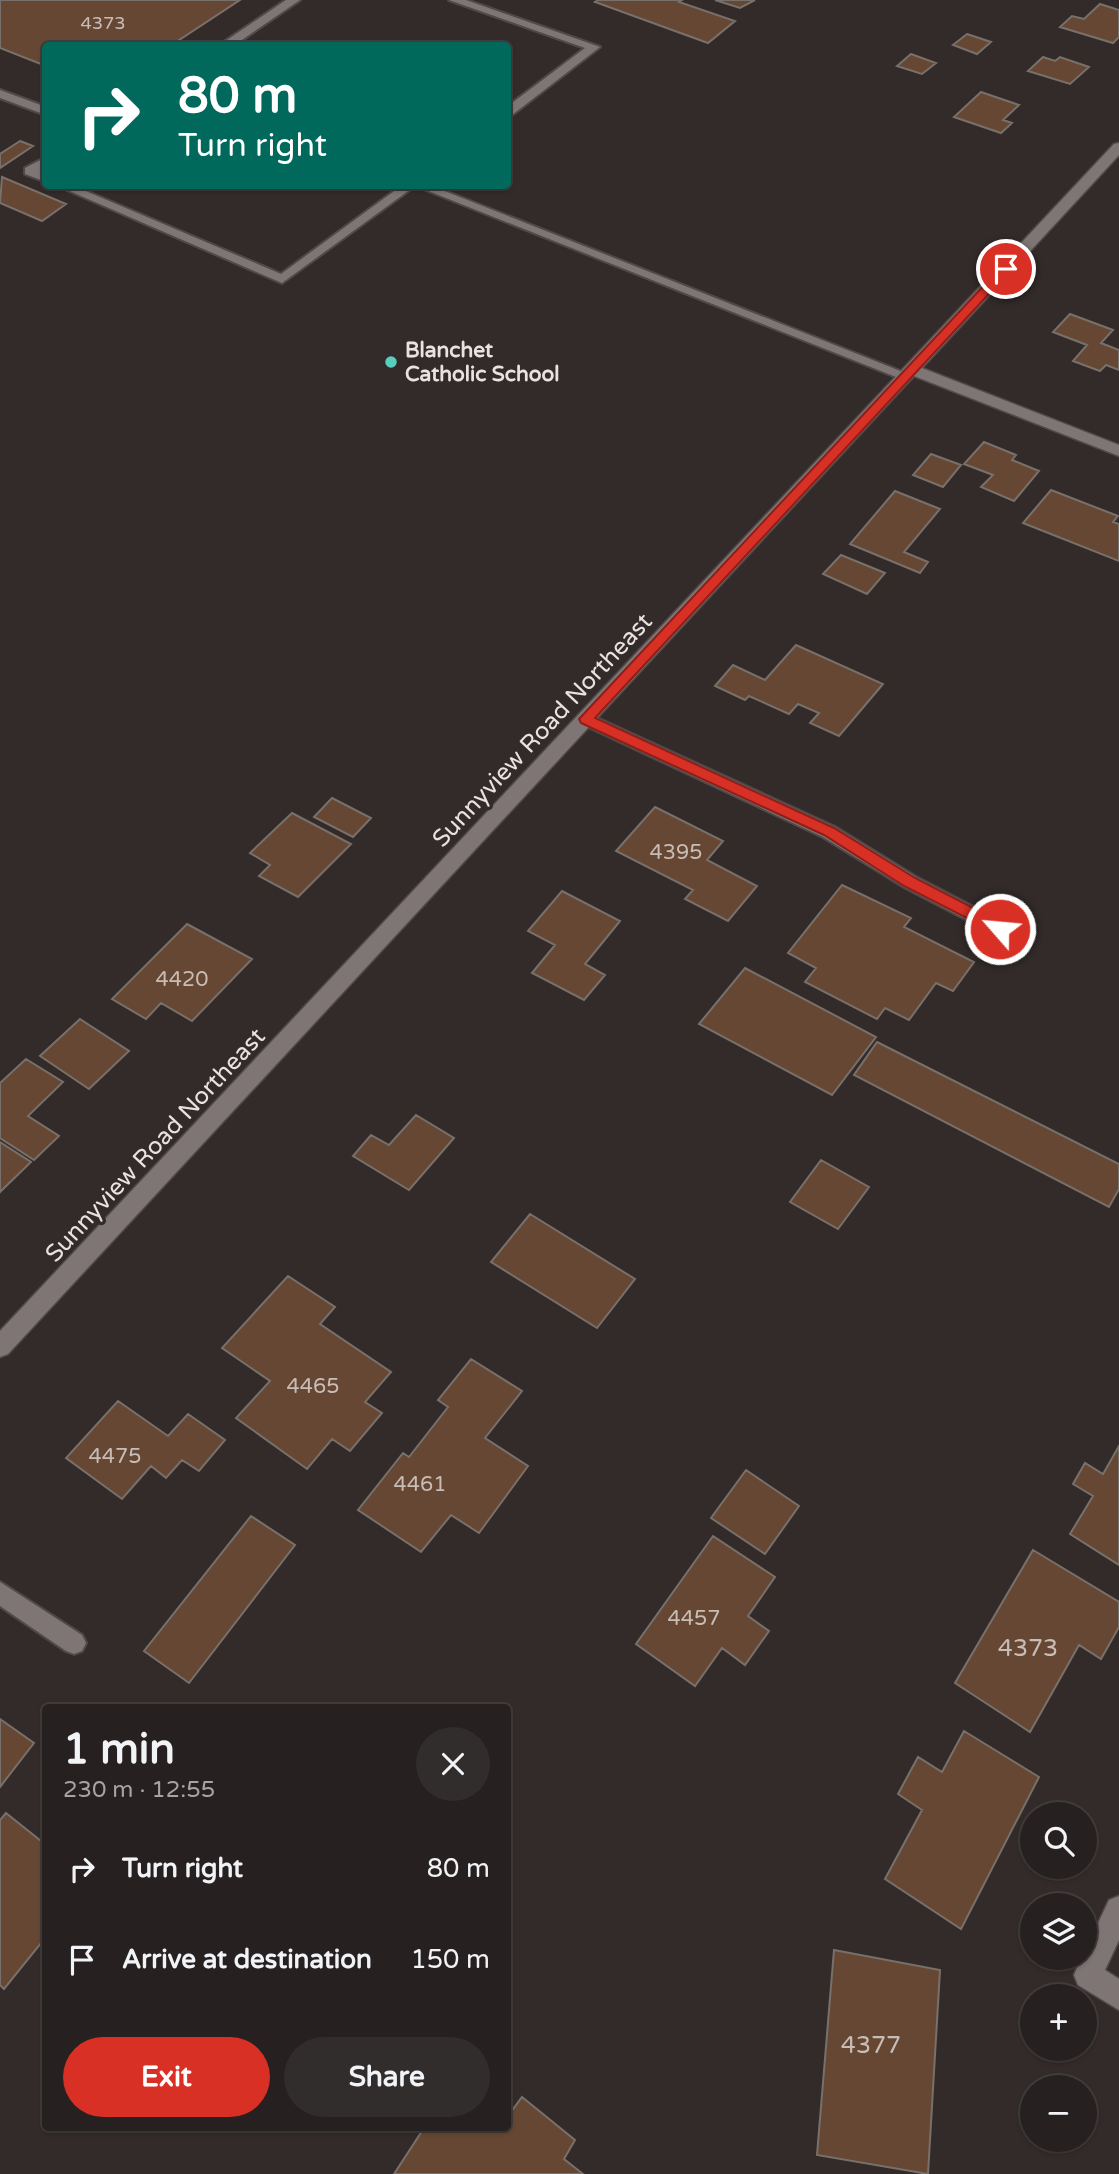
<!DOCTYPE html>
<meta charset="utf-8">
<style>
body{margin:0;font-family:"Varela Round",sans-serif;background:#322d2d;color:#f1f3f6;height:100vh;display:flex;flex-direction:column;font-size:26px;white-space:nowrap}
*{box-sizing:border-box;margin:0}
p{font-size:23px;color:#a4a3a5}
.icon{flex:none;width:38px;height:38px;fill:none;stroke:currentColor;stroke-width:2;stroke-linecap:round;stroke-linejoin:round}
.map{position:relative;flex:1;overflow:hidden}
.panel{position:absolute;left:42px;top:1704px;width:469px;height:427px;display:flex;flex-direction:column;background:#262020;border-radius:7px;box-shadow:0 2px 5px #0004,0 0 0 2px #423e3e}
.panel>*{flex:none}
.top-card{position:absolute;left:42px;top:42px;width:469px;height:147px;border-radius:7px;box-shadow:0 2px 5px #0004,0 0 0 2px #423e3e;background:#00695c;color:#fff;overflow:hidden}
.fabs{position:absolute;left:1020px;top:1802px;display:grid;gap:14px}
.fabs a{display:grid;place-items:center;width:77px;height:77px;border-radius:50%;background:#262020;box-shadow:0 2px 5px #0004,0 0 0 2px #423e3e;font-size:35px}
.pin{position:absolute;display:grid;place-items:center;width:60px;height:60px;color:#fff;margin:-30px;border:4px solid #fff;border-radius:50%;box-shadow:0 2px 7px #0007}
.me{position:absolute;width:77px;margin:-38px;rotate:297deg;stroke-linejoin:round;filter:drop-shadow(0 0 5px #0008)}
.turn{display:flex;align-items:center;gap:24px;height:147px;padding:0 21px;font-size:32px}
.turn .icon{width:91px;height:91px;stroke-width:2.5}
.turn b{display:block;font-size:49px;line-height:60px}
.round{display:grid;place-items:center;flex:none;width:74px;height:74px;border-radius:37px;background:#322d2d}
.summary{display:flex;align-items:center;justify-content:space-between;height:119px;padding:0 21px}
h1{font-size:42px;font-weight:700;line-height:52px}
.cta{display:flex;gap:14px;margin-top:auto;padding:14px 21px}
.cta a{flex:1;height:80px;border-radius:42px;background:#d93025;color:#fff;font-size:28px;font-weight:700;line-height:80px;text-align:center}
.cta a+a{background:#322d2d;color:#f1f3f6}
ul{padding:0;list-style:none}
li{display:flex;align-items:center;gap:21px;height:91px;padding:0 21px}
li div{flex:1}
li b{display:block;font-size:26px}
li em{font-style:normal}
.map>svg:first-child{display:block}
.building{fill:#664733;stroke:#78706b;stroke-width:2}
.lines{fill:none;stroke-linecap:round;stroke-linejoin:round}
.lane-casing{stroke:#504949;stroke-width:4}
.street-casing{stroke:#504949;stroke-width:3}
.secondary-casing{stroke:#504949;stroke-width:3}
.lane{fill:#7f7574;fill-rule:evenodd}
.street{fill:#7f7574;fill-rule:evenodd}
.secondary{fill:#7f7574;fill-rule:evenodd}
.route{fill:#d93025;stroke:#8d1f18;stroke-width:2}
.poi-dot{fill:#5acebd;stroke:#332b2a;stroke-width:2.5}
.labels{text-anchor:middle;stroke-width:7;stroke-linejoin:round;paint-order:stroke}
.far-number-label{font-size:18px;fill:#c8bcb6}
.far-poi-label{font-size:21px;font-weight:bold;fill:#e8e3e2;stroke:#332b2a;text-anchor:start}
.number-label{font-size:21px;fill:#c8bcb6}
.street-label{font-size:24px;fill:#e8e3e2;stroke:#332b2a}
.near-number-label{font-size:24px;fill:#c8bcb6}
</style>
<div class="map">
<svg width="1119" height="2174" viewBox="0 0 1119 2174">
<rect width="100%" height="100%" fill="#332b2a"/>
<path class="building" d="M0 0H240L170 46H46V66L0 48Z
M598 0H682L679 2 735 21 708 43 595 2Z
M715 0H755L740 8Z
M1100 4 1119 10V37L1113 43 1060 27 1072 16 1084 19Z
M967 34 991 42 977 54 953 45Z
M911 54 936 63 922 74 897 66Z
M1043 57 1055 61 1060 57 1089 67 1070 84 1028 71Z
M981 92 1019 105 1003 120 1012 123 1001 133 954 117Z
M20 141 33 146 0 168V154Z
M2 177 66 204 42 221 0 203Z
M1070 314 1113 330 1101 343 1119 350V370L1106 365 1100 371 1073 361 1087 345 1053 332Z
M984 442 1016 455 1012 460 1039 471 1014 501 981 487 993 475 964 464Z
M931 454 961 465 943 487 913 475Z
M1051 490 1118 516 1113 522 1119 524V561L1023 523Z
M895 491 940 509 904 552 928 562 920 573 850 544Z
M841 555 885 573 867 594 823 574Z
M796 645 883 684 839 736 810 723 819 713 798 704 789 714 749 696 745 700 715 686 733 665 765 680Z
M332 798 371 818 353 837 314 817Z
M655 807 723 841 707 860 757 886 728 921 685 899 693 890 616 851Z
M292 813 351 844 298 897 259 876 270 865 250 853Z
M842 885 911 918 904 927 974 962 953 991 936 983 909 1020 885 1008 877 1019 805 982 816 968 788 953Z
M562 891 620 921 585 964 605 975 584 1000 532 973 555 945 528 931Z
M187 924 252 959 192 1021 161 1003 146 1019 112 999Z
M745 968 876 1037 832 1095 699 1024Z
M80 1019 129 1051 89 1089 40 1056Z
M877 1042 1119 1164V1189L1109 1207 854 1075Z
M26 1059 63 1082 28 1116 59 1136 34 1160 0 1138V1083Z
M416 1115 454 1138 409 1190 353 1156 371 1135 389 1145Z
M0 1142 31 1162 0 1192Z
M821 1160 869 1187 838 1229 790 1202Z
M530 1214 635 1279 597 1328 491 1262Z
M288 1276 335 1307 320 1324 391 1372 365 1402 382 1413 350 1451 332 1439 307 1469 236 1418 270 1381 222 1348Z
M471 1359 522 1391 485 1438 528 1466 479 1533 451 1515 421 1552 358 1510 403 1453 409 1457 448 1407 438 1400Z
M118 1401 168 1436 188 1414 225 1440 199 1471 182 1460 166 1478 151 1466 122 1499 66 1458Z
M1119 1446V1565L1070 1534 1093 1496 1073 1484 1085 1463 1103 1474Z
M746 1470 799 1506 765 1554 711 1518Z
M251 1516 295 1545 189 1683 144 1651Z
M713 1536 775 1577 748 1616 769 1631 745 1665 722 1648 695 1686 636 1644Z
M1033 1550 1119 1602V1627L1101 1659 1079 1645 1030 1732 955 1683Z
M0 1719 34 1743 0 1787Z
M964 1731 1039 1777 961 1929 885 1879 922 1810 898 1794 918 1757 942 1772Z
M6 1813 46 1845V1937L4 1989 0 1985V1820Z
M834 1950 940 1970 928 2174 817 2155Z
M522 2097 575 2140 564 2159 583 2174H394L424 2128H508V2116Z"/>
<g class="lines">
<defs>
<path id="lane" d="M286 0H300L233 46H218Z
M449 0H466L600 47 512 115 508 116V106L585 48Z
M0 90 46 107V115L0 98Z
M46 157V167L40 171 46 173V182L25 174V168Z
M58 186H74L281 274 401 186H415L282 283Z
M416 186H432L913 376 911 379H901Z
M586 713 835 827 916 877 1006 924 1009 929 1006 934H994L904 887 823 837 580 723 578 719Z
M0 1582 82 1635 86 1643 82 1651 74 1654 66 1651 0 1606Z"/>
<path id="street" d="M1119 1896V1940L1105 1970 1119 1979V2010L1078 1985 1074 1975 1081 1958H1085V1951L1109 1900Z"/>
<path id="secondary" d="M1119 143V155L922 368 1119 445V456L914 376 8 1354 0 1357V1331L1114 144Z"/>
</defs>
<use href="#lane" class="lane-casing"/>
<use href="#street" class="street-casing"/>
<use href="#secondary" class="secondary-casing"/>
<use href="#lane" class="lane"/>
<use href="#street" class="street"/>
<use href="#secondary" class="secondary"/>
</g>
<path class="route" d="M1002 266 1012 269 595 718 834 828 915 878 1006 925 1008 929 1006 933 1000 935 904 886 824 835 581 723 579 719Z"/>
<circle class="poi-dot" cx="391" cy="362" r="7"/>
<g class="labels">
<g class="far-number-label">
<text x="103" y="29">4373</text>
</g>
<g class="far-poi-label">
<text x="405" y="357">Blanchet<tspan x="405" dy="24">Catholic School</tspan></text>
</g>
<g class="number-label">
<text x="676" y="859">4395</text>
<text x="182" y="986">4420</text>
<text x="313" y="1393">4465</text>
<text x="115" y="1463">4475</text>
<text x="420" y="1491">4461</text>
<text x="694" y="1625">4457</text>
</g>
<g class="street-label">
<text transform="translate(542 730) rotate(-47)" y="8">Sunnyview Road Northeast</text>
<text transform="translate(155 1145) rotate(-47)" y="8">Sunnyview Road Northeast</text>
</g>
<g class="near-number-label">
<text x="1028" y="1656">4373</text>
<text x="871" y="2053">4377</text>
</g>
</g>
</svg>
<div class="fabs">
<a><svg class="icon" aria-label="search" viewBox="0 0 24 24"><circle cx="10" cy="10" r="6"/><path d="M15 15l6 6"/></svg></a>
<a><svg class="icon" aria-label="layers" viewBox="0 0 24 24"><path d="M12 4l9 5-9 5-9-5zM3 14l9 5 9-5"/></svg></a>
<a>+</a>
<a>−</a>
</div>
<div class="pin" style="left:1006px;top:269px;background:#d93025"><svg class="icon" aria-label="arrive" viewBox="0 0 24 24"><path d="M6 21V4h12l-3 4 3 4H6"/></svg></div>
<svg class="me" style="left:1000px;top:929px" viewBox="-20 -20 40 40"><circle r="17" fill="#d93025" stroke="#fff" stroke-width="3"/><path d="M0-11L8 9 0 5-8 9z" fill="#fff"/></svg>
<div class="top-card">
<div class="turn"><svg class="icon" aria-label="right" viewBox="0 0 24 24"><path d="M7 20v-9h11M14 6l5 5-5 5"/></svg><div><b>80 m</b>Turn right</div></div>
</div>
<section class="panel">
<div class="summary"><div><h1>1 min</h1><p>230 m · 12:55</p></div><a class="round"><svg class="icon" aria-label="close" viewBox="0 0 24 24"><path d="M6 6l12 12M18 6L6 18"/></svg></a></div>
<ul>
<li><svg class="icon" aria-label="right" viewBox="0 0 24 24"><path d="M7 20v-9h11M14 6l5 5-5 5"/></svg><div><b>Turn right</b></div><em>80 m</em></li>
<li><svg class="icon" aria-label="arrive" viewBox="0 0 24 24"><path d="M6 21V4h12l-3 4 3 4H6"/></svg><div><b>Arrive at destination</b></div><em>150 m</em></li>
</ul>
<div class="cta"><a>Exit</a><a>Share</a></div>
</section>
</div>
